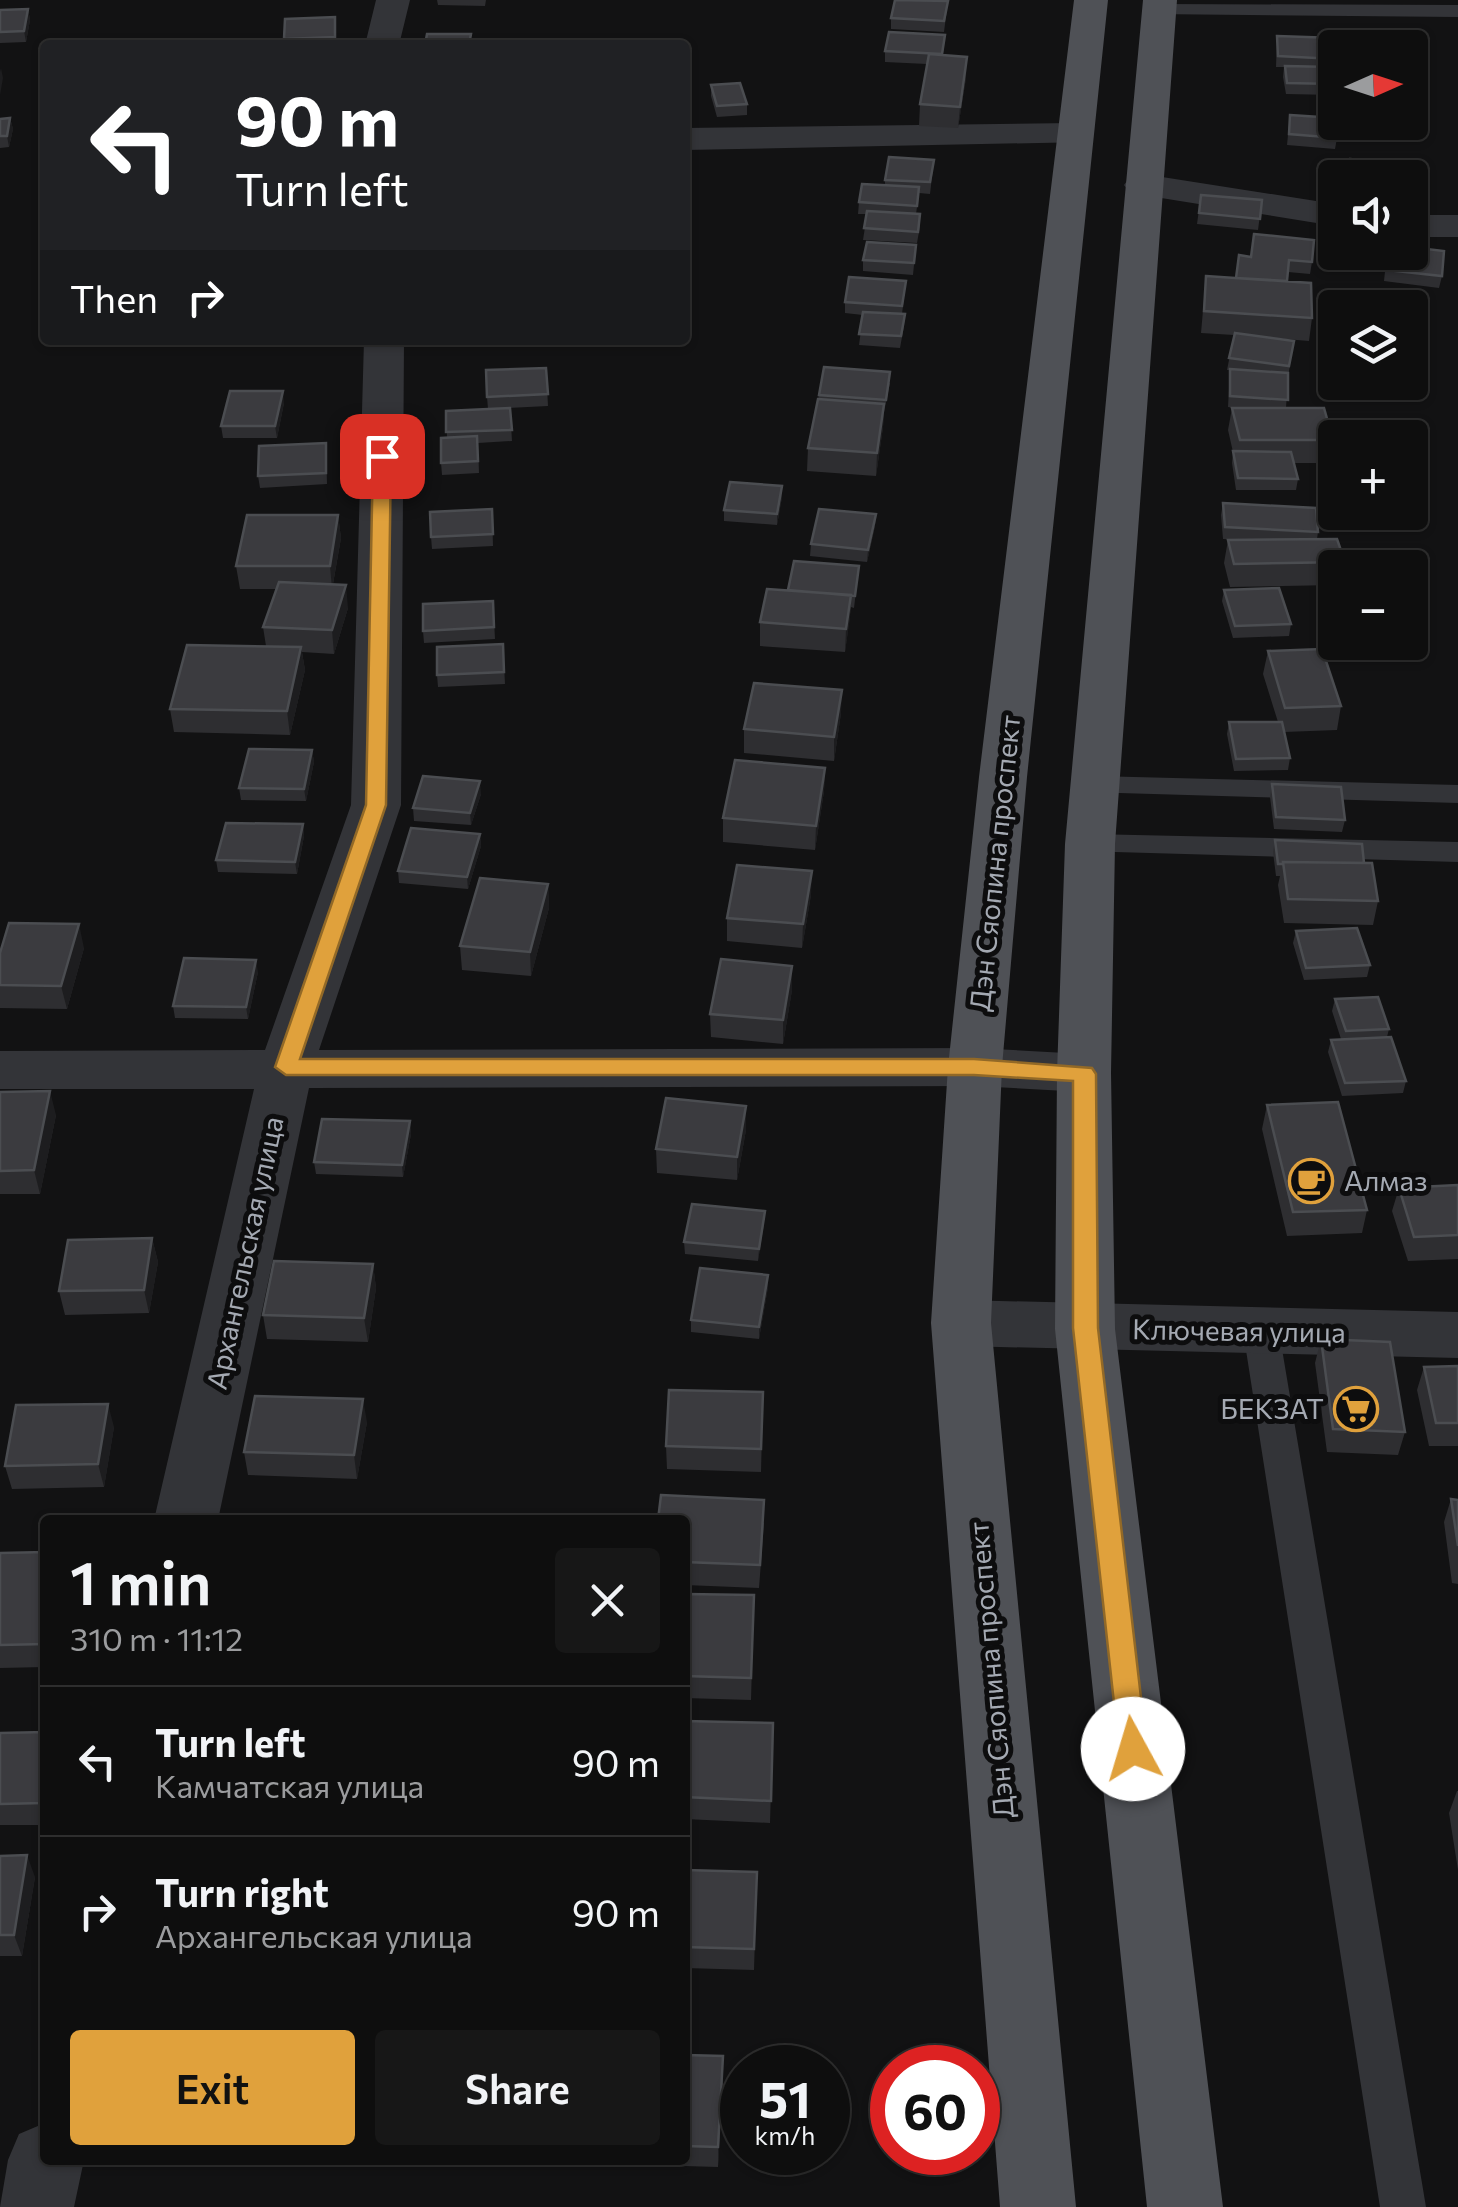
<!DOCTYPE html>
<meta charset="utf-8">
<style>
body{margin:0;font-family:Commissioner,sans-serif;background:#171717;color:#f1f3f6;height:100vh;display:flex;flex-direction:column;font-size:38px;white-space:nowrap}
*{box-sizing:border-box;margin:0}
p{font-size:32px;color:#9b9c9e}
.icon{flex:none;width:55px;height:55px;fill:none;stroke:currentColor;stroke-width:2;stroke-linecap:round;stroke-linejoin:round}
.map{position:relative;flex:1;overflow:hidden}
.side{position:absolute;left:40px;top:1515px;width:650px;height:650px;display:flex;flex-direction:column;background:#0e0e0e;border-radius:10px;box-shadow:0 2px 8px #0004,0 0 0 2px #2e2e2e}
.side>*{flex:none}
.top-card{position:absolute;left:40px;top:40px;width:650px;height:305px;border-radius:10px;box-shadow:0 2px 8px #0004,0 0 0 2px #2e2e2e;background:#202124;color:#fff;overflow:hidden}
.needle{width:65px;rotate:87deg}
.fabs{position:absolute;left:1318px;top:30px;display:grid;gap:20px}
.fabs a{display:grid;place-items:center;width:110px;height:110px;border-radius:10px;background:#0e0e0e;box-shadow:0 2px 8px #0004,0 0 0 2px #2e2e2e;font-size:50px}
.speed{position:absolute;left:720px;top:2045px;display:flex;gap:20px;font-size:50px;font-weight:700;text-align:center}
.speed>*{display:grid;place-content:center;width:130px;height:130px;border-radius:50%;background:#0e0e0e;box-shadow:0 2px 8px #0004,0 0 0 2px #2e2e2e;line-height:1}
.speed small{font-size:25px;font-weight:400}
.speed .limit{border:15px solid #d22;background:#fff;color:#111}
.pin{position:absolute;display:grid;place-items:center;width:85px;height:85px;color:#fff;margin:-42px;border-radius:20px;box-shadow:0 5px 15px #0006}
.me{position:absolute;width:110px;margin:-55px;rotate:354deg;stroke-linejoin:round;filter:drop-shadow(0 0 8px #0008)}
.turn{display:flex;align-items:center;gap:35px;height:210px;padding:0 30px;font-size:45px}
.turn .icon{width:130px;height:130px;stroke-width:2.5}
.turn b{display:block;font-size:70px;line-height:85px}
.then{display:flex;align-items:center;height:95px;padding:0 30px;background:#0003;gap:20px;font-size:38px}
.round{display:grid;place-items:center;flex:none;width:105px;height:105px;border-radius:10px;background:#171717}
.overview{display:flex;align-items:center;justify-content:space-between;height:170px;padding:0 30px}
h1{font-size:60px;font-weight:600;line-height:75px}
.button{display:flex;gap:20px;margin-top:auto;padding:20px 30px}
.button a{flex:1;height:115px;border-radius:10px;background:#e0a13c;color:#111;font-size:40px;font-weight:600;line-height:115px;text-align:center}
.button a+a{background:#171717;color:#f1f3f6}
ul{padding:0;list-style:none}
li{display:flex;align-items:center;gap:30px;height:150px;padding:0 30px;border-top:2px solid #2e2e2e}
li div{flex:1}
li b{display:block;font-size:38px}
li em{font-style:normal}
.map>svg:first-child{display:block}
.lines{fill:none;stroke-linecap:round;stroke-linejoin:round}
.lane{fill:#333438;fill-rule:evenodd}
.street{fill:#333438;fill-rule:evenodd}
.primary{fill:#4f5156;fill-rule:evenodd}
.wall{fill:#2e2e31}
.shaded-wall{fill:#1d1d1f}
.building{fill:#3b3b3f;stroke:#4b4d51;stroke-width:2.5}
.route{fill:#e0a13c;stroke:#926927;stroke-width:2.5}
.labels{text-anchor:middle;stroke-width:10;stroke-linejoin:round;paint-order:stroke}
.street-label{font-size:28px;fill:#a4a9b2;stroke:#0d0d0e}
.poi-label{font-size:28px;fill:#a4a9b2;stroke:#0d0d0e;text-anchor:start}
</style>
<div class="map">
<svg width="1458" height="2207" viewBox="0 0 1458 2207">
<rect width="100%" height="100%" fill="#121213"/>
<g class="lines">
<path class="lane" d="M1159 4 1458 5V17L1152 14V6Z
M1095 776 1458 785V803L1085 792 1081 785 1085 778Z
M1090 834 1458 842V862L1080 851 1075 844 1080 837Z
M1261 1317 1273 1321 1279 1331 1426 2207H1380L1243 1331 1249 1321Z"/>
<path class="street" d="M376 0H410L399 45H365Z
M1073 123 1086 126 1091 134 1086 142 685 150V128Z
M1143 174 1335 204V226L1130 193 1124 185 1130 177Z
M1410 215H1458V237H1410Z
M364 340H404L401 805 319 1050 975 1048 1084 1054 1103 1059 1111 1073 1103 1087 1084 1092 975 1086 309 1088 218 1520H154L254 1089H0V1051L265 1050 351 805Z
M961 1300 1458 1312V1358L961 1346 940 1339 931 1323 940 1307Z
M45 2123V2160H84L74 2207H0L8 2160 19 2134Z"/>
<path class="primary" d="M1074 0H1108L1027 777 1002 1067 991 1323 1076 2207H1000L931 1323 948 1067 979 777Z
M1143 0H1177L1115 844 1111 1073 1115 1329 1223 2207H1147L1055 1329 1057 1073 1065 844Z"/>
</g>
<path class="wall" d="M437 0H486L485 6 438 5Z
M948 1 944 32 891 29V18Z
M28 9 30 20 26 42 0 43V10Z
M335 17 336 44 357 45H285L284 39Z
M1277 36 1335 59V70H1333L1335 80 1334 95 1286 94 1283 77 1284 67H1276Z
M944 46 943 55 966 78 958 128 919 126 920 104 927 64 885 62V51Z
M711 85 747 104V115L717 117 711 96Z
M1290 115 1337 138 1335 149 1287 145Z
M10 118 13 129 9 147 0 148V119Z
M934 160 930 194 919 193 916 214 920 226 917 243 863 240 867 214H858L859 202 885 185V180Z
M1201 195 1262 200 1258 230 1197 224Z
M916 245 913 275 863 271V260Z
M1387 252 1442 276 1439 288 1384 281Z
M1239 255 1312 262 1310 274 1288 272 1287 281 1312 318 1309 341 1273 338 1294 341 1288 377 1286 408 1333 440 1329 463H1294L1298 479 1296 490H1236L1232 463 1233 452 1228 430 1232 408H1234L1228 407 1230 370H1227L1234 335 1201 333 1206 276 1236 278Z
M906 281 902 314H905L904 326 900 348 859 345 863 315 845 313V302Z
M530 340H574V342L530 344Z
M546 368 548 406 488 409 487 397Z
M890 383 884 412 883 427 876 476 807 471 808 448 819 395Z
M284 403 277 438H223L221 426Z
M510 408 512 441 478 443 479 473 442 475 441 463 447 438 446 411Z
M326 443 327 484 260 488 258 476Z
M782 497 777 525 724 521V510Z
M1223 503 1318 532 1317 539 1345 562 1344 568H1335V585L1230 587 1224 563 1228 540H1241L1223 539 1221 515Z
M492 509 493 546 432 549 431 537Z
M876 514 875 526 867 562 810 556 811 544Z
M338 515 341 538 333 584 348 608 334 654 302 652 305 670 290 735 174 732 170 709 266 646 263 627 276 589H240L236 566Z
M859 566 854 608 851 607 845 652 760 646V622L788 590Z
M1224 590 1291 624 1289 636 1233 638 1222 601Z
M493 601 495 639 424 643 423 631Z
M503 644 505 684 438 687 437 675Z
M1268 651 1341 706 1337 730 1284 732 1290 758 1288 770 1234 771 1227 734 1229 722H1278L1263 674Z
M841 713 834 761 744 753V729Z
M312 750 314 762 306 801 241 800 239 788Z
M825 768 824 791 815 850 723 842V818Z
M1272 784 1345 820 1342 832 1274 829 1270 797Z
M481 794 471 825 414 821 413 808Z
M303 824 304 836 297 874 218 872 216 860Z
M480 834 481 846 468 889 399 883 398 871Z
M1275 840 1364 863 1378 901 1373 925 1284 923 1278 885 1280 876H1276L1273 852Z
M548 884 549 908 531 976 462 970 460 946Z
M811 895 802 948 727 941V918Z
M1296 931 1370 965 1367 977 1304 980 1293 943Z
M84 948 67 1009 0 1008V953Z
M258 972 248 1019 175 1018 173 1006Z
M792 990 783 1044 711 1037 710 1014Z
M1335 999 1389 1029 1387 1037 1406 1081 1403 1093 1342 1096 1328 1052 1331 1040 1341 1039 1332 1011Z
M0 1092 56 1115 40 1194H0Z
M1267 1105 1367 1210 1362 1233 1287 1236 1262 1129Z
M746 1106V1130L737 1180 657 1173 656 1149Z
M410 1121 411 1134 403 1177 316 1174 314 1162Z
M1458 1185V1259L1408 1261 1392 1211 1399 1188Z
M764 1223 758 1261 685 1254 684 1242Z
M152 1238 158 1262 149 1313 65 1315 59 1291Z
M373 1264 376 1288 368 1342 267 1339 263 1315Z
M768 1275V1287L759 1339 691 1332V1320Z
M1321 1339 1405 1432 1398 1455 1327 1452 1315 1363Z
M1458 1366V1446H1429L1417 1390 1424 1367Z
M763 1392 761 1472 667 1469 666 1446Z
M367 1422 357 1479 248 1475 244 1452Z
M114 1427 104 1487 12 1489 5 1466Z
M1451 1499 1458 1500V1584L1452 1583 1444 1522Z
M685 1520 764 1523 759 1588 685 1585Z
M45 1552V1667L0 1668V1553Z
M685 1594 754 1595 751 1700 685 1698Z
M685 1721 773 1723 770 1823 685 1819Z
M45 1732V1825H0V1733Z
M1457 1791H1458V1870L1449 1813Z
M0 1856 35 1877 22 1956H0Z
M685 1870 757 1872 754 1970 685 1968Z
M685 2055 723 2076 718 2167 616 2164V2160H685Z"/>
<path class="shaded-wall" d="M28 9 30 20 26 42 24 31Z
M967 57 966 78 958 128 960 107Z
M1 68 3 78 0 95V72Z
M10 118 13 129 9 147 7 136Z
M283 391 284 403 277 438 275 426Z
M884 404 883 427 876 476 877 453Z
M782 486V497L777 525V514Z
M876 514 875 526 867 562 868 550Z
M338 515 341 538 332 589 330 566Z
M346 585 348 608 334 654 332 630Z
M851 595 850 618 845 652 846 629Z
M301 647 305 670 290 735 287 711Z
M842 690 841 713 834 761V737Z
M312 750 314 762 306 801 304 789Z
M825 768 824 791 815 850 816 826Z
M480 781 481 794 471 825 470 813Z
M303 824 304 836 297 874 295 862Z
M480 834 481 846 468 889 467 877Z
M812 871 811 895 802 948 803 924Z
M548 884 549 908 531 976 530 952Z
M79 924 84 948 67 1009 61 986Z
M256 960 258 972 248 1019 246 1007Z
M792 966V990L783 1044V1020Z
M50 1091 56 1115 40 1194 34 1170Z
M746 1106V1130L737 1180V1157Z
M410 1121 411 1134 403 1177 402 1165Z
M765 1211 764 1223 758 1261 759 1249Z
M152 1238 158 1262 149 1313 144 1290Z
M373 1264 376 1288 368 1342 364 1318Z
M768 1275V1287L759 1339V1327Z
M363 1399 367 1422 357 1479 354 1455Z
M108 1404 114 1427 104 1487 98 1464Z
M27 1855 35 1877 22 1956 14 1935Z
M723 2056V2076L718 2167V2147Z"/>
<path class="building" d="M895 0 948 1 944 21 891 18Z
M28 9 24 31 0 32V10Z
M335 17V37L284 39 285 19Z
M889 32 945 35 942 54 885 51Z
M427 34H471L469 45H425Z
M1277 36 1335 38V59L1278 56Z
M357 43V45H312Z
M929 54 967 57 960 107 920 104Z
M1285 66 1332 67 1335 84 1287 83Z
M740 83 747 104 717 106 711 85Z
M1290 115 1335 118V122H1337V138L1289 134Z
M10 118 7 136H0V119Z
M889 157 934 160 930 182 885 180Z
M1350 159 1408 165 1407 178H1347Z
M862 184 919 187 917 206 859 202Z
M1201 195 1262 200 1260 219 1199 213Z
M867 211 920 214 918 232 864 228Z
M1254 234 1314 240 1312 262 1289 260 1287 281 1236 278 1239 255 1251 257Z
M867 242 916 245 914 263 863 260Z
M1410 247 1444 251 1442 276 1386 270 1388 252H1410Z
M1206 276 1311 283 1312 318 1204 311Z
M849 277 906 281 902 306 845 302Z
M863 312 905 314 901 336 859 334Z
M1235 333 1294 341 1289 366 1229 358Z
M824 367 890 372 886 400 819 395Z
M546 368 548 394 487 397 486 370Z
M1230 369 1288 373V400L1230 396Z
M230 391H283L275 426H221Z
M818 399 884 404 877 453 808 448Z
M510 408 512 430 446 432V411Z
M1232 408H1324L1333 440H1240Z
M477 436 478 461 441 463V438Z
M326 443V473L258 476 259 446Z
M1233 451 1291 452 1298 479 1238 478Z
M730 482 782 486 777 514 724 510Z
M1223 503 1316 508 1318 532 1225 527Z
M492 509 493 534 431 537 430 512Z
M819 509 876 514 868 550 811 544Z
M247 515H338L330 566H236Z
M1337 539 1345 562 1234 564 1228 540Z
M794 561 859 566 855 596 788 590Z
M279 582 346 585 332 630 263 627Z
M1279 588 1291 624 1235 626 1224 590Z
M767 589 851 595 846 629 760 622Z
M493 601 494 627 423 631V604Z
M503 644 504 672 437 675V647Z
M187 645 301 647 287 711 170 709Z
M1322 649 1341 706 1285 708 1268 651Z
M754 683 842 690 834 737 744 729Z
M1229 722H1282L1290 758 1236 759Z
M249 749 312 750 304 789 239 788Z
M735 760 825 768 816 826 723 818Z
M423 776 480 781 470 813 413 808Z
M1272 784 1341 787 1345 820 1276 817Z
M226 823 303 824 295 862 216 860Z
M411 828 480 834 467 877 398 871Z
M1275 840 1362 844 1364 863 1283 862V864H1278Z
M1283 862 1372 863 1378 901 1288 899Z
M737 865 812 871 803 924 727 918Z
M480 878 548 884 530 952 460 946Z
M9 923 79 924 61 986 0 985V953Z
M1357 928 1370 965 1306 968 1296 931Z
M184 958 256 960 246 1007 173 1006Z
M721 959 792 966 783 1020 710 1014Z
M1378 997 1389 1029 1346 1031 1335 999Z
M1391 1037 1406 1081 1345 1083 1331 1040Z
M50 1091 34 1170 0 1171V1092Z
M666 1098 746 1106 737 1157 656 1149Z
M1338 1102 1367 1210 1293 1212 1267 1105Z
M322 1119 410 1121 402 1165 314 1162Z
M1458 1185V1235L1414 1237 1399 1188Z
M692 1204 765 1211 759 1249 684 1242Z
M152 1238 144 1290 59 1291 68 1240Z
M274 1261 373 1264 364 1318 263 1315Z
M700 1268 768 1275 759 1327 691 1320Z
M1321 1339 1390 1342 1405 1432 1333 1429Z
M1458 1366V1423H1436L1424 1367Z
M669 1390 763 1392 761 1449 666 1446Z
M255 1396 363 1399 354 1455 244 1452Z
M108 1404 98 1464 5 1466 16 1405Z
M661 1495 764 1500 760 1565 685 1562V1520H658Z
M1451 1499 1458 1500V1546Z
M45 1552V1644L0 1645V1553Z
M685 1594 754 1595 751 1678 685 1676Z
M685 1721 773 1723 771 1801 685 1797Z
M45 1732V1784L42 1803 0 1804V1733Z
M27 1855 14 1935H0V1856Z
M685 1870 757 1872 754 1949 685 1947Z
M685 2055 723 2056 718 2147 685 2146Z"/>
<path class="route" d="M382 451 391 456 386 805 300 1059H974L1092 1068 1096 1074 1098 1328 1147 1749 1143 1757 1133 1761 1123 1757 1119 1749 1073 1328V1081L974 1075H286L275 1067 366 805 373 456Z"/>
<defs>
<symbol id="cafe-ring" viewBox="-11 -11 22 22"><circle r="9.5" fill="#0d0d0e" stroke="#e0a13c" stroke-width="1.5"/><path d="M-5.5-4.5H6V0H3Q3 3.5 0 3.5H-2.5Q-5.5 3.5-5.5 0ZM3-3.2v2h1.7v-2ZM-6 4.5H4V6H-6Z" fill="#e0a13c"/></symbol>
<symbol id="supermarket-ring" viewBox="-11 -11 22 22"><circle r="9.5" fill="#0d0d0e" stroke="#e0a13c" stroke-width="1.5"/><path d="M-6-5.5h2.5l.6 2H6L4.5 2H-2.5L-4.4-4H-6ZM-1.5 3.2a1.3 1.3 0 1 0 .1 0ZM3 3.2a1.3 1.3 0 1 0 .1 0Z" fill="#e0a13c"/></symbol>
</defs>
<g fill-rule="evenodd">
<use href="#cafe-ring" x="1286" y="1156" width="50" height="50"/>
<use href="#supermarket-ring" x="1331" y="1384" width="50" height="50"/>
</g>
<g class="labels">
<g class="street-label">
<text transform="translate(995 863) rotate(-84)" y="10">Дэн Сяопина проспект</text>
<text transform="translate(245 1253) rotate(-78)" y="10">Архангельская улица</text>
<text transform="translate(1239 1331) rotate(1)" y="10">Ключевая улица</text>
<text transform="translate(991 1670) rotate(-95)" y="10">Дэн Сяопина проспект</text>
</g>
<g class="poi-label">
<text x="1344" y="1191">Алмаз</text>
<text x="1324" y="1419" text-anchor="end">БЕКЗАТ</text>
</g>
</g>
</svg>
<div class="fabs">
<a><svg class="needle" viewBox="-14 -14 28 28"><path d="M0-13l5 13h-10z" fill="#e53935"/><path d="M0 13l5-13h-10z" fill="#9b9c9e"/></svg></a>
<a><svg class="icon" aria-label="sound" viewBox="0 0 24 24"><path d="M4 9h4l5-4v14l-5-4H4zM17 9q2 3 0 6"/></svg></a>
<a><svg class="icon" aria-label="layers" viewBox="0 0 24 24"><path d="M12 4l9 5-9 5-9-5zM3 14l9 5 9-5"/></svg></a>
<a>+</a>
<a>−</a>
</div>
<div class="speed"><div>51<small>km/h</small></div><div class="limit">60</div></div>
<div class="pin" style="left:382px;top:456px;background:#d93025"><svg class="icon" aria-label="arrive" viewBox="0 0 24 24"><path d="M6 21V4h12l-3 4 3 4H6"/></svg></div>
<svg class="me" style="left:1133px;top:1749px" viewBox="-20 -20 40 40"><circle r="19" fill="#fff"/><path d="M0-13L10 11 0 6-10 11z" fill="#e0a13c"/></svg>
<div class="top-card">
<div class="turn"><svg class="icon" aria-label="left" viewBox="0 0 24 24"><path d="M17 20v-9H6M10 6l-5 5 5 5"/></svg><div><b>90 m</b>Turn left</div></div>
<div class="then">Then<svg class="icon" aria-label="right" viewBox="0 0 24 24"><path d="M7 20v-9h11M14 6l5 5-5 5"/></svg></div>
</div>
<section class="side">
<div class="overview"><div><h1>1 min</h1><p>310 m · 11:12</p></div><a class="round"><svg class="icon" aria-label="close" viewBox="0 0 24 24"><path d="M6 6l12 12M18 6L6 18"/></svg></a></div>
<ul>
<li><svg class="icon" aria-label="left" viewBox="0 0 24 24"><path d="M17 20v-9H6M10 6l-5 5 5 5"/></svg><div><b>Turn left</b><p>Камчатская улица</p></div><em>90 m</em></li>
<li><svg class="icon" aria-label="right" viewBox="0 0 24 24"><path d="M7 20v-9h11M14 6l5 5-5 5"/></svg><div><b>Turn right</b><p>Архангельская улица</p></div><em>90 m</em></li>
</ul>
<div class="button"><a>Exit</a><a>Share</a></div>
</section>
</div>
